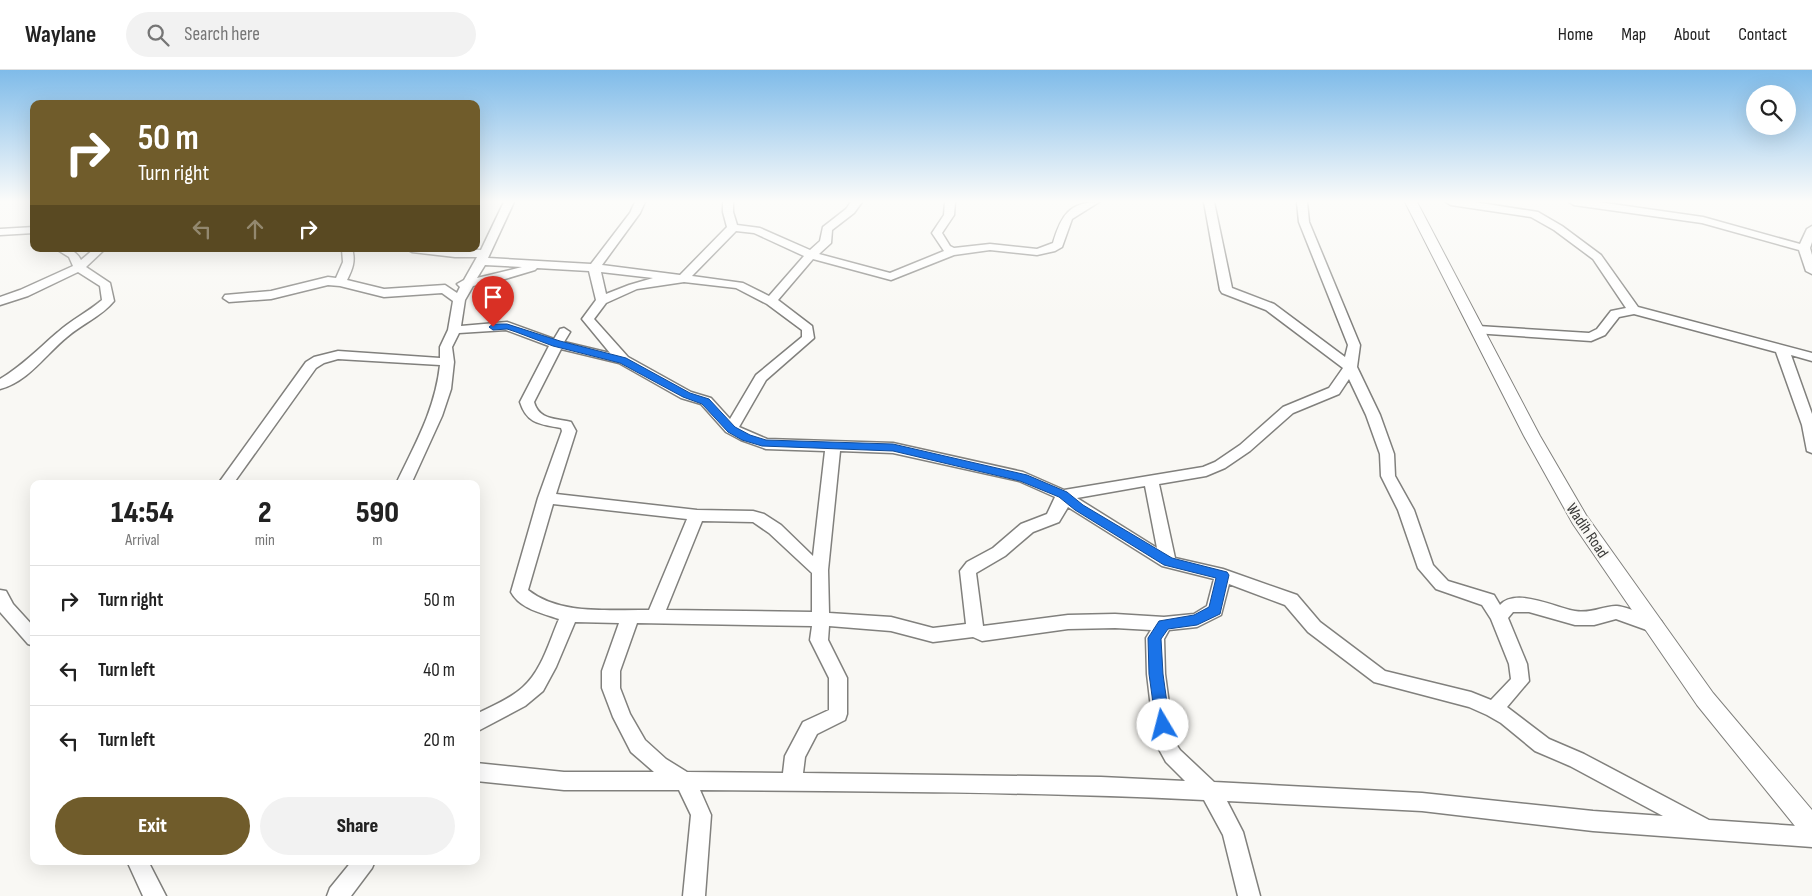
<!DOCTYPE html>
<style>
body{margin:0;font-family:"Sofia Sans Condensed",sans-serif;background:#f2f2f2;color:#222;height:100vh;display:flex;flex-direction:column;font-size:19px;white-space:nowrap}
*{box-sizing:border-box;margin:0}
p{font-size:16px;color:#767676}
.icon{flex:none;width:28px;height:28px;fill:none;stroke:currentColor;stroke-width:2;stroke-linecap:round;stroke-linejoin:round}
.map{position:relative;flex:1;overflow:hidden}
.drawer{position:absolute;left:30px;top:410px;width:450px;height:385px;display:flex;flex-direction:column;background:#fff;border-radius:10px;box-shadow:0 5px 20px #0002}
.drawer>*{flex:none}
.banner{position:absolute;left:30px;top:30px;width:450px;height:152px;border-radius:10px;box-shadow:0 5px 20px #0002;background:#705c2b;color:#fff;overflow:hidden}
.buttons{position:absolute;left:1746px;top:15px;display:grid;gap:10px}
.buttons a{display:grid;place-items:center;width:50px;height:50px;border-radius:50%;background:#fff;box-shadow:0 5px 20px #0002;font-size:25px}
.pin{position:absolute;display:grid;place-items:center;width:42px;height:42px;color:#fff;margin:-51px -21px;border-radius:50% 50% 50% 0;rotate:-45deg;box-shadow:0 0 5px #0007}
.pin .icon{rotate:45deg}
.me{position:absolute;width:55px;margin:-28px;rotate:352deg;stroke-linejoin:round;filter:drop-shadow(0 0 4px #0008)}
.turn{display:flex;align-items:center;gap:18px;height:105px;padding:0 25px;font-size:22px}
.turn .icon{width:65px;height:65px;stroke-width:2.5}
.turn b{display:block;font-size:35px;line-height:42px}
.lanes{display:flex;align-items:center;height:48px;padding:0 25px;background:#0003;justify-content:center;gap:25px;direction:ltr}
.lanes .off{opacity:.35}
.eta{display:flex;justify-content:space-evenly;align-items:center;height:85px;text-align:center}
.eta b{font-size:30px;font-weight:800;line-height:35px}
.button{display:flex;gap:10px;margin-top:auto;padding:10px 25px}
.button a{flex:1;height:58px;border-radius:30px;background:#705c2b;color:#fff;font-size:20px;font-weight:800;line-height:58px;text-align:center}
.button a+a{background:#f2f2f2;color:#222}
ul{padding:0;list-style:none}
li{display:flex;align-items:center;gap:15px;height:70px;padding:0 25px;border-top:1px solid #e0e0e0}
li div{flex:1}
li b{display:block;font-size:19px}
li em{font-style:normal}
header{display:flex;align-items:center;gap:30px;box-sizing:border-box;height:70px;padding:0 25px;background:#fff;border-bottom:1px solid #e0e0e0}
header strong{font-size:24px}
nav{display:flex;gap:28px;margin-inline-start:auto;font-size:18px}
.search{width:350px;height:45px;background:#f2f2f2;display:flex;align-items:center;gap:12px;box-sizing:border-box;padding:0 18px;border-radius:28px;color:#767676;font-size:19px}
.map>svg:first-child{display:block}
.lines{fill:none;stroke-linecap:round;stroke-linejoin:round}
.minor-casing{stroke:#81807d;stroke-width:3}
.tertiary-casing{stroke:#81807d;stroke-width:2}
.minor{fill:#fff;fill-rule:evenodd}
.tertiary{fill:#fff;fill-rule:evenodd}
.route{fill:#1a73e8;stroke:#114b97}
.labels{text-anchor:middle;stroke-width:5;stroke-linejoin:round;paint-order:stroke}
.street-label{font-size:16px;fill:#373736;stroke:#f9f8f4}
</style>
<header>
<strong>Waylane</strong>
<div class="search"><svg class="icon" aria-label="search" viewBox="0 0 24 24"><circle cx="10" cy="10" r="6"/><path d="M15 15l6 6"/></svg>Search here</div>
<nav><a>Home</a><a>Map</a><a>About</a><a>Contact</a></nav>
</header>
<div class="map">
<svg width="1812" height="826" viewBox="0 0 1812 826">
<rect width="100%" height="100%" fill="#f9f8f4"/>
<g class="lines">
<defs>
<path id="minor" d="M504 132H514L488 188 591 194 630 143 635 132H645L640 143 602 195 680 205 727 157 723 142V132H733V142L737 155 760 158 810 180 820 171 823 157 846 139 851 132H862L854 143 832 160 831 173 819 184 890 203 944 181 932 163 944 145 945 132H955L954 145 942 163 950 176 954 178 990 174 1037 179 1053 173C1061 146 1069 132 1099 132L1072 149 1062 177 1055 181 1037 185 990 180 954 185 891 210 813 189 778 230 812 256 814 268 766 310 739 357 767 369 893 373 1023 402 1064 420 1203 397 1215 392 1240 375 1283 337 1329 318 1343 298 1266 240 1222 223 1220 220 1204 132H1214L1232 218 1274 234 1345 287 1348 275 1299 152 1297 132H1307L1309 152 1360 275 1357 297 1380 345 1394 384 1395 406 1414 440 1433 495 1448 511 1494 525 1500 535C1516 517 1556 538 1575 541 1591 544 1606 535 1617 536 1629 537 1649 547 1661 551L1664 556 1661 561 1655 563 1616 549 1594 555H1575L1529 542H1513L1508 548 1527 594 1529 611 1507 637 1549 669 1584 684 1709 750 1812 757V777L1593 761 1422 741 1227 731 1243 762 1260 826H1238L1223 765 1204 730C1036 722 868 721 700 720L711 745 705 826H683L691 745 679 720H564L476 711V693L564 702H654L631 682 613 647 602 618V601L619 553 575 552 556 597 543 621 525 636 476 662V644C492 636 510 629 523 617 542 600 549 572 559 549 542 543 520 539 511 522L538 428 562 361 561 358C540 354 527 354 520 332L549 276 506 260 459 263 452 277 454 292 451 319 442 346 411 414H396C415 374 435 340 440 295L338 289 324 293 316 298 233 414H218L306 292 314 287 338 281 440 288V277L448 260 453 231 442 223 384 227 340 216 328 215 271 229 229 232 223 228 225 225 271 221 328 207 336 208 343 192 342 179H352C356 191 352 200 347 210L384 219 445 215 457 223 460 217 457 214 464 210 477 187H455L412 182 406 179 481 180ZM736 161 754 163 804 186 769 226 743 213 692 206ZM485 195 522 197 477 208ZM537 198 589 201 596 230 582 249 610 283 564 272 570 262 564 258 560 259 554 269 507 252 461 256 465 230 473 216 505 209 535 200ZM601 202 653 208 629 215 606 224ZM684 212 736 218 767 234 802 260V267L756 305 730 349 711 328 691 322 628 287 594 249 606 233 637 219ZM561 279 619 293 681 328 701 334 726 362 741 370 766 379 825 381 813 486 781 455 764 444 753 441 697 440 556 424 576 361 571 352C555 348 539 350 534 332ZM1349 309 1366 345 1380 384 1381 406 1398 440 1418 498 1436 519 1482 535 1491 549 1509 594 1511 609 1491 630 1471 622 1385 601 1320 552 1297 525 1223 499 1175 488 1159 414 1206 406 1225 398 1250 381 1293 343 1339 324ZM840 381 893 383 1019 411 1055 427 1047 444 1021 454 993 478 967 492 960 501 966 554 933 558 891 547 829 543 828 500ZM1145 416 1157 478 1077 428ZM553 434 687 449 649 540C609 539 561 546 528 520ZM1068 437 1162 496 1214 509 1207 536 1194 544 1164 547 1115 544 1068 545 983 556 976 503 1005 486 1033 462 1059 452ZM702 451 753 452 769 463 812 503V542L666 540ZM1229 514 1285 535 1308 562 1374 612 1469 637 1487 645 1501 653 1535 681 1570 696 1663 746 1593 741 1422 723 1214 712 1180 680 1174 671 1165 604 1164 569 1169 560 1197 557 1221 545ZM637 553 812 556 810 570 829 608V640L803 652 785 686 783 703 687 702 666 689 645 670 630 644 620 618V601ZM829 556 891 561 933 572 973 567 982 571 1068 559 1115 558 1151 560 1146 568 1147 604 1155 672 1166 692 1185 711 1101 707 803 703 805 687 817 664 845 650 847 644V608L828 570Z
M1446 132H1474L1538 142 1562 156 1601 185 1638 237 1812 283V291L1791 285 1812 344V383L1807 381 1802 355 1776 282 1634 244 1619 247 1605 265 1591 271 1474 263 1472 260 1474 257 1478 256 1589 263 1597 259 1611 241 1626 238 1593 189 1554 160 1531 147 1451 135Z
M1569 132H1598L1703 147 1800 174 1807 159 1812 156V172L1810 178 1812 185V204L1806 201 1799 180 1702 153 1574 135Z
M34 157V163L0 165V159Z
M56 179C68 179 75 179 81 190L94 179H105L86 197 110 213 114 231C102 246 82 254 67 267 46 284 28 312 0 319V309C22 296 38 279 58 262 71 250 88 242 102 230L100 216 78 202 28 226 0 235V227L20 220 73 196 69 187Z
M0 520 6 521 13 534 34 557V576L28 574 0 542Z
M127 791H148L166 826H143Z
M352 791H375L372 798 351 826H327L330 818Z"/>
<path id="tertiary" d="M1405 132H1417L1540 366 1586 445 1713 623 1812 740V769L1803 766 1697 635 1573 454 1524 366Z"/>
</defs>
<use href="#minor" class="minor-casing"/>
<use href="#tertiary" class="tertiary-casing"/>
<use href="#minor" class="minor"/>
<use href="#tertiary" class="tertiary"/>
</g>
<linearGradient id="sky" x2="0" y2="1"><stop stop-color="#7fbbe9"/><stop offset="0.53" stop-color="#fcfcfa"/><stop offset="1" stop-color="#fcfcfa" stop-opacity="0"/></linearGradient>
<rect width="1812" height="248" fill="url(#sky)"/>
<path class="route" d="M507 254 560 271 626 288 690 323 709 329 735 357 750 365 766 370 893 374 1027 405 1067 422 1083 435 1172 488 1227 502 1229 505 1220 544 1197 555 1168 559 1161 569 1163 604 1170 655 1168 660 1163 661 1158 660 1156 655 1149 604 1148 568 1159 551 1194 545 1209 537 1216 508 1164 495 1075 440 1059 427 1020 411 893 381 762 376 742 370 728 362 702 334 683 327 620 293 553 276 516 262 507 259 493 260 489 257 493 254Z"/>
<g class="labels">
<g class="street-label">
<text transform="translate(1588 460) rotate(56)" y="6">Wadih Road</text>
</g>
</g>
</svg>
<div class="buttons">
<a><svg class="icon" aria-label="search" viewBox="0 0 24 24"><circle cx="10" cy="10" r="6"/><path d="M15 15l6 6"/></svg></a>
</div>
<div class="pin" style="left:493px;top:257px;background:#d93025"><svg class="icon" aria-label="arrive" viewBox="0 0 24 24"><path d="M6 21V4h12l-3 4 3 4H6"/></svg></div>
<svg class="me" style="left:1163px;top:655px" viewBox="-20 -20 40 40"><circle r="19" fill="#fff"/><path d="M0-13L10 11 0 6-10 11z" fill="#1a73e8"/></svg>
<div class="banner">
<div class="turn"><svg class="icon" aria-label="right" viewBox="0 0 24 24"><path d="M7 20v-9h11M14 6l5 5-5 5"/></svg><div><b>50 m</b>Turn right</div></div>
<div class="lanes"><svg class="icon off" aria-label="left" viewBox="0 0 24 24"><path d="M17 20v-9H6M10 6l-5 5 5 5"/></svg><svg class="icon off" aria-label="ahead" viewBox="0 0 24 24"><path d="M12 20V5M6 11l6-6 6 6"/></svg><svg class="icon" aria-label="right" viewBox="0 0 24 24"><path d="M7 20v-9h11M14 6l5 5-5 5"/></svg></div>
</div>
<section class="drawer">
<div class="eta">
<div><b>14:54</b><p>Arrival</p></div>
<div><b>2</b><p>min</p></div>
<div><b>590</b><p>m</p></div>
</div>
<ul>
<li><svg class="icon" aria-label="right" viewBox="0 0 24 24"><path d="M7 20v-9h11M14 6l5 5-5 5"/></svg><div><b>Turn right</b></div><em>50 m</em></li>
<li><svg class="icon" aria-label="left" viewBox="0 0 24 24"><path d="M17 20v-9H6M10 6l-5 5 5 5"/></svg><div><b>Turn left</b></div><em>40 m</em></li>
<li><svg class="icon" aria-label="left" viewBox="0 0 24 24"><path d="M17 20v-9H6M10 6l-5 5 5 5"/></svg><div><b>Turn left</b></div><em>20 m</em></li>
</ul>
<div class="button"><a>Exit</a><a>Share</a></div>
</section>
</div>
